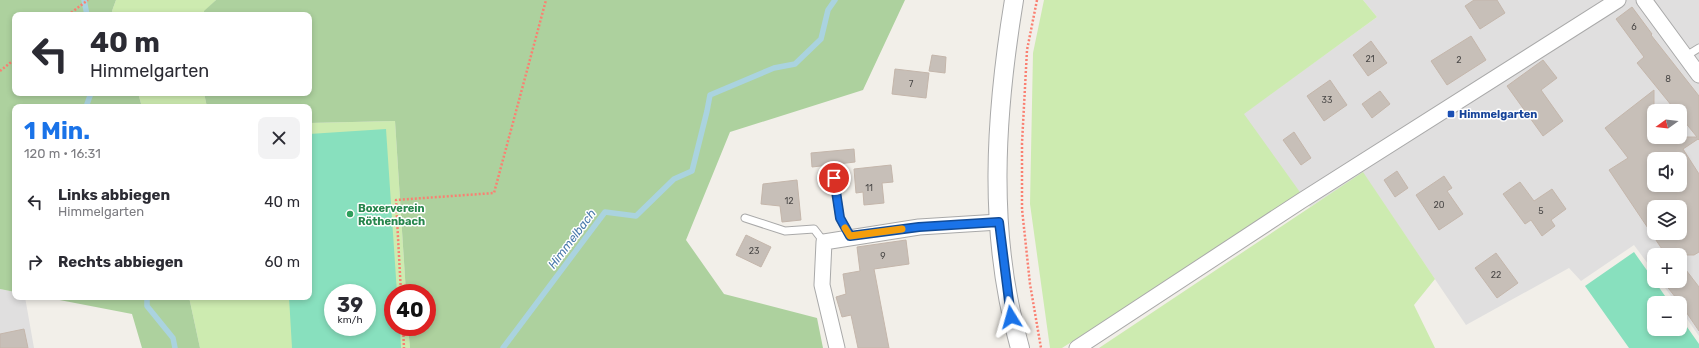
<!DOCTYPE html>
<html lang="de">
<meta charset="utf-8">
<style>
body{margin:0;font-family:Rubik,sans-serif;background:#f2f2f3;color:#2b2b33;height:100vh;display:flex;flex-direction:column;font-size:15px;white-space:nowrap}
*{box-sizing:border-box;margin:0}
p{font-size:13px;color:#7c7c81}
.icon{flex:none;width:22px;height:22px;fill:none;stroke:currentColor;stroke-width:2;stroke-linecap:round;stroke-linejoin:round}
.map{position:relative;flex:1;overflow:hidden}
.sheet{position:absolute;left:12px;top:104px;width:300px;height:196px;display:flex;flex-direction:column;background:#fff;border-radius:8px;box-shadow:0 2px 6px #0003}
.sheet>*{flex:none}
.guide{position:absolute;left:12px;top:12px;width:300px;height:84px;border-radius:8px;box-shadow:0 2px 6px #0003;background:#fff;color:#2b2b33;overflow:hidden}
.needle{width:26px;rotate:255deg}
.tools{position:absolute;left:1647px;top:104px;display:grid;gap:8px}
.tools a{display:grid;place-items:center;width:40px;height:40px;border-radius:8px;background:#fff;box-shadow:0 2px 6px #0003;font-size:20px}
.speed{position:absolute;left:324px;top:284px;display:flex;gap:8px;font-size:20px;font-weight:700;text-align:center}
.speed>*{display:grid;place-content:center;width:52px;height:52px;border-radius:50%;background:#fff;box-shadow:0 2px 6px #0003;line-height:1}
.speed small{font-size:10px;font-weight:400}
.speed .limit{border:6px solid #d22;background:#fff;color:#111}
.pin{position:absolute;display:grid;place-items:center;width:34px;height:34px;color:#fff;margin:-17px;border:2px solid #fff;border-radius:50%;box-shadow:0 1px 4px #0007}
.me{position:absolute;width:44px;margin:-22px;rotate:352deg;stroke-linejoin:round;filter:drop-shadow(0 0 3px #0008)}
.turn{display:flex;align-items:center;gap:14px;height:84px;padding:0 12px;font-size:18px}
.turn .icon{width:52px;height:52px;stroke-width:2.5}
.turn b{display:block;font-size:28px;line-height:34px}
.round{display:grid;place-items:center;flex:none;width:42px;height:42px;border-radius:8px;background:#f2f2f3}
.headline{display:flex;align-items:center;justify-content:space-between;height:68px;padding:0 12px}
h1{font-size:24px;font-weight:700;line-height:30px;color:#1a73e8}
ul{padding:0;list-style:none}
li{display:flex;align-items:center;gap:12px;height:60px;padding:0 12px}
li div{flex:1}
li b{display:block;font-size:15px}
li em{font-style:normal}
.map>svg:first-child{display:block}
.residential{fill:#e0dfdf;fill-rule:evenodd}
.grass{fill:#cdebb0;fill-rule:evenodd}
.forest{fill:#add19e}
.pitch{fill:#88e0be;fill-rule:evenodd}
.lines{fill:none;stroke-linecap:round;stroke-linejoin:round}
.stream{stroke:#aad3df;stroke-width:5.5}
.building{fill:#c7bfb8;stroke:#c4b6ab;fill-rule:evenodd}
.service-casing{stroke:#a9a9a9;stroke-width:9}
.minor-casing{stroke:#a9a9a9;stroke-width:17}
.tertiary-casing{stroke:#a9a9a9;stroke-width:20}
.path{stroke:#fa8072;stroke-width:2.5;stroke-dasharray:2 2;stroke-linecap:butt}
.service{stroke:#fff;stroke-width:7}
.minor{stroke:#fff;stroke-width:15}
.tertiary{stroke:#fff;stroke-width:18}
.route-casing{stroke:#114b97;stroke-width:10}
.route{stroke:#1a73e8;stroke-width:7}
.slow{stroke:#f59e0b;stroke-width:7}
.transit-dot{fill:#1a4fb4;stroke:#fff;stroke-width:1.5}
.leisure-dot{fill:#2e9e5b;stroke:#fff;stroke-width:1.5}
.labels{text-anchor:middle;stroke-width:3;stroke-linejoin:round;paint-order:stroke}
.number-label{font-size:9px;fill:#4b4948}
.transit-label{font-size:11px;font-weight:bold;fill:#164399;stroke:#fff;text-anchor:start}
.leisure-label{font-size:11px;font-weight:bold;fill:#27864d;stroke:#fff;text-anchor:start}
.water-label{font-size:12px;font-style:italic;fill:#4a7aab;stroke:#fff}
</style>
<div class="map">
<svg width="1699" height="348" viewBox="0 0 1699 348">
<rect width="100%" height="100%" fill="#f2efe9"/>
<path class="residential" d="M1363 0H1699V336L1680 309V303H1676L1660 281H1680V255H1654V272L1634 245 1581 281 1569 268 1466 325 1363 173 1310 207 1243 114 1377 17ZM1654 111H1680V137H1654ZM1654 159H1680V185H1654ZM1654 207H1680V233H1654Z
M0 289 15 292V297H25L34 348H0Z"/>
<path class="grass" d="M116 0H216L205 11 204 15H114L112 11Z
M1044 0H1363L1377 17 1244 114 1302 195 1062 348H1050L1030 204 1033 53Z
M138 93H204L207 107H142Z
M395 121 406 293H393V327H408L410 348H200L189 297H309V123ZM333 293H367V327H333Z
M1363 172 1435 279 1414 305 1435 348H1099Z"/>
<path class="forest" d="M0 0H116L112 11 114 15H15V93H138L142 107H15V292L0 289Z
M216 0H905L863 90 730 132 686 240 724 294 817 318 823 348H410L408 327H427V293H406L395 121 309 123V107H207L204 93H309V15H204V11Z
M44 297H189L200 348H142L132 314Z"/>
<path class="pitch" d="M386 129 397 293H393V327H400L401 348H292L289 297H309V134ZM333 293H367V327H333Z
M1634 252 1670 303H1654V329H1680V317L1699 344V348H1629L1585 286Z"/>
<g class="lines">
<path class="stream" d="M84 0 87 15
M86 107 91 93
M147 297V306L173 338 175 348
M503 348 605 212 636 216 674 179 692 171 707 111 710 95 774 68 795 64 821 39 828 10 835 0"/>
</g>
<path class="building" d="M1474 0H1497L1505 13 1480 29 1465 6Z
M1632 7 1652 34 1651 35 1699 96V140L1698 139 1683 149 1699 174V252L1694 255H1666L1609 170 1628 158 1605 128 1654 90V137H1697L1680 116V111H1676L1637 63 1644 57 1616 19ZM1654 159H1680V185H1654ZM1654 207H1680V233H1654Z
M1471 36 1486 60 1447 85 1431 61Z
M1371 41 1387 63 1368 76 1353 55Z
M932 55 946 57 945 73 929 71Z
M1543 60 1557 78 1541 90 1563 121 1543 136 1507 86Z
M895 69 929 73 926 98 892 94Z
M1330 80 1347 105 1324 121 1307 96Z
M1380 91 1390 104 1372 118 1362 104Z
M1294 132 1311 158 1301 165 1283 140Z
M854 149 855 162 812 167 811 153Z
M891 165 893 182 882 183 884 203 864 205 863 192 856 193 854 169Z
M1397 171 1408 188 1395 197 1384 180Z
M1444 176 1452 188 1447 191 1463 214 1439 230 1416 195Z
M797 180 801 220 782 222 780 206 761 204 763 184Z
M1520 182 1534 201 1552 189 1566 209 1551 220 1555 226 1542 236 1531 220 1525 224 1503 194Z
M746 235 771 247 761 267 736 255Z
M906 240 909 264 874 269 889 348H858L851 315 842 317 836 297 846 294 843 274 860 271 857 247Z
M1496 253 1518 283 1497 298 1475 268Z
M1686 270 1699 287V331L1680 303 1665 284 1670 281H1680V274Z
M24 329 28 348H0V334Z"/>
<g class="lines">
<defs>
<path id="service" d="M1686 56 1699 48
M834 178 840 218 850 237
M745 218 785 231 814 229 824 242"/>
<path id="minor" d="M1644 0 1699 75
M837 348 822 285 824 242 919 227 999 222
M1077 348 1301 201 1618 0"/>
<path id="tertiary" d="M1014 0C995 115 987 234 1020 348"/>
</defs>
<use href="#service" class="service-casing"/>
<use href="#minor" class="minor-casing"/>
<use href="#tertiary" class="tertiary-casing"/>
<path class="path" d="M1037 0 1027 50 1022 143V209L1030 284 1041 348
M68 15 88 0
M0 71 15 59
M401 293 396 200 494 193 546 0
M403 327 404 348"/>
<use href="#service" class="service"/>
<use href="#minor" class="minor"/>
<use href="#tertiary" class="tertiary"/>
</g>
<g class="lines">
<defs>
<path id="route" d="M834 178 840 218 850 236 919 227 999 222 1011 317"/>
</defs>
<use href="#route" class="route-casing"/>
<use href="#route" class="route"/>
<path class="slow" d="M845 228 850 236 902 229"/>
</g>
<rect class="transit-dot" x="1447" y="110" width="8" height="8" rx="2"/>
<circle class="leisure-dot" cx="350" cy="214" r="4"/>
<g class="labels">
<g class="number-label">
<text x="1634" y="30">6</text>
<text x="1370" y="62">21</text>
<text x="1459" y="63">2</text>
<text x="1668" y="82">8</text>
<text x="911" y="87">7</text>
<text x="1327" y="103">33</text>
<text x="869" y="191">11</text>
<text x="789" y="204">12</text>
<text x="1439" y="208">20</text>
<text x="1541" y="214">5</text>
<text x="754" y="254">23</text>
<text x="883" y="259">9</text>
<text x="1496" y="278">22</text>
</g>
<g class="transit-label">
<text x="1459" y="118">Himmelgarten</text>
</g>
<g class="leisure-label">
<text x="358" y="212">Boxerverein<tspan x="358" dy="13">Röthenbach</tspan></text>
</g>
<g class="water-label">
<text transform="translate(572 239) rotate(-53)" y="4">Himmelbach</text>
</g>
</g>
</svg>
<div class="tools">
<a><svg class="needle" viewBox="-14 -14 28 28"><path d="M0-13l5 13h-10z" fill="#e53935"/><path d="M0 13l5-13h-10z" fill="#7c7c81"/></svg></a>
<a><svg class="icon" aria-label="sound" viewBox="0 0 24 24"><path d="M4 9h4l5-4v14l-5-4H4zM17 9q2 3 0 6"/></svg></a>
<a><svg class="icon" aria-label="layers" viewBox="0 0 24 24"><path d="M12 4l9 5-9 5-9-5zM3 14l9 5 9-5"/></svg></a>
<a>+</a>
<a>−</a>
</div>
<div class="speed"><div>39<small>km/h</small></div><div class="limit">40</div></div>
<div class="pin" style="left:834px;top:178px;background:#d93025"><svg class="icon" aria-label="arrive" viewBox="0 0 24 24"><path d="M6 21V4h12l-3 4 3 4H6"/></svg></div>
<svg class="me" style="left:1011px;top:317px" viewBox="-20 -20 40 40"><path d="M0-17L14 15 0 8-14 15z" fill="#1a73e8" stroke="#fff" stroke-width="4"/></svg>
<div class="guide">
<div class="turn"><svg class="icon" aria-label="left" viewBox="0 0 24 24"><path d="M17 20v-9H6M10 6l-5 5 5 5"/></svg><div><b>40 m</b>Himmelgarten</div></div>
</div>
<section class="sheet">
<div class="headline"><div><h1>1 Min.</h1><p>120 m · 16:31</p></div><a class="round"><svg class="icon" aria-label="close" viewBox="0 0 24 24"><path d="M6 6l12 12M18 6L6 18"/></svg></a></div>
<ul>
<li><svg class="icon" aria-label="left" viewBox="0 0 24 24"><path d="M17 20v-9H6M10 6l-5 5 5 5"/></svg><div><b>Links abbiegen</b><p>Himmelgarten</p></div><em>40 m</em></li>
<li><svg class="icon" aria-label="right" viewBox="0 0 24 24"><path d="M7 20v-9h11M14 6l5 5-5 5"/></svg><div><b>Rechts abbiegen</b></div><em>60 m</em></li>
</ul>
</section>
</div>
